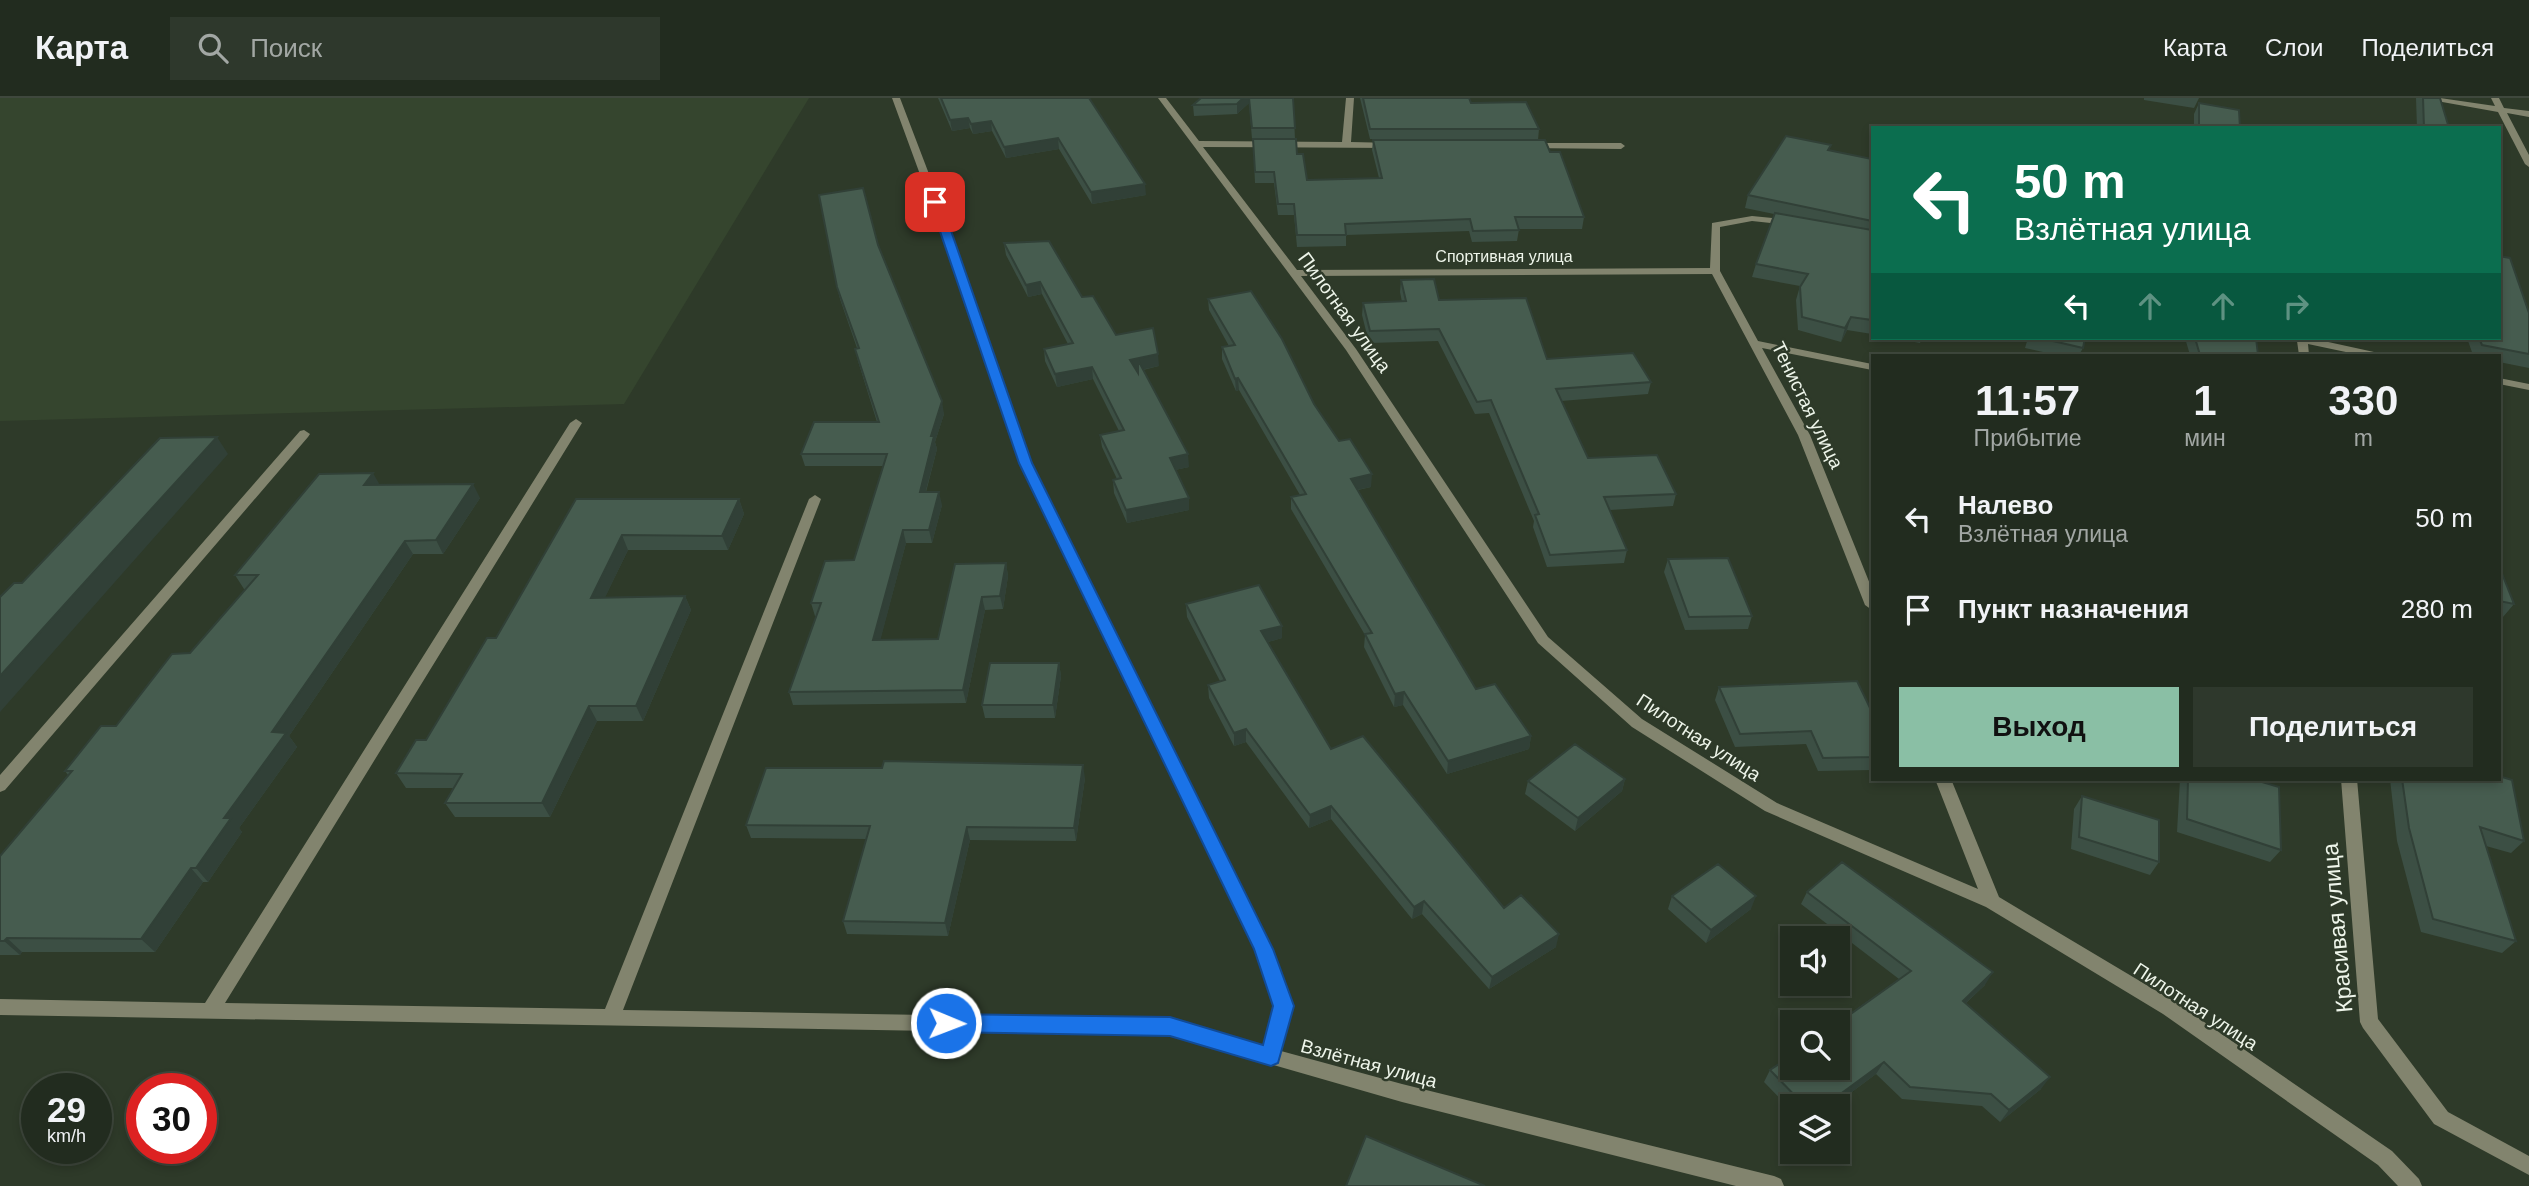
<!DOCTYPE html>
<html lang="ru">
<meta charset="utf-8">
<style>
body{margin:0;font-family:Helvetica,sans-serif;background:#2e382c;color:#f1f3f6;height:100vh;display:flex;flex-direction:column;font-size:26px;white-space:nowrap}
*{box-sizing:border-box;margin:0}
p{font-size:23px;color:#a2a7a4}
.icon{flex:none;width:38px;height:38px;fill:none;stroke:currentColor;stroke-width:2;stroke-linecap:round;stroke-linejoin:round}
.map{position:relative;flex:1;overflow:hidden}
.drawer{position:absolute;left:1871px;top:256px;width:630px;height:427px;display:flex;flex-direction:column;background:#222c1f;border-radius:0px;box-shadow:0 4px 10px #0003,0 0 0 2px #3f483d}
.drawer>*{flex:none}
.banner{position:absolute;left:1871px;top:28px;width:630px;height:214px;border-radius:0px;box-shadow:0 4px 10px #0003,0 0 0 2px #3f483d;background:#0b6e4f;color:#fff;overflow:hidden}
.fabs{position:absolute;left:1780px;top:828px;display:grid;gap:14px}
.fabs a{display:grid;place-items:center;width:70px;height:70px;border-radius:0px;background:#222c1f;box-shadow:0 4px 10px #0003,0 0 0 2px #3f483d;font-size:35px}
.speed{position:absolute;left:21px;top:975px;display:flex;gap:14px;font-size:35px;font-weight:700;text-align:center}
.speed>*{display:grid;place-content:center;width:91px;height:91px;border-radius:50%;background:#222c1f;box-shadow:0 4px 10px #0003,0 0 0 2px #3f483d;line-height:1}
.speed small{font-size:18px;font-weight:400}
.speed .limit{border:10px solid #d22;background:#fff;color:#111}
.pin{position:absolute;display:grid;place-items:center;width:60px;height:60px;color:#fff;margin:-30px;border-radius:14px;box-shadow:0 4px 10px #0006}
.me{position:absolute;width:77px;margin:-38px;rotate:91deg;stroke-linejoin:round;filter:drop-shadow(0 0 5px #0008)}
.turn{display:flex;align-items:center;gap:24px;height:147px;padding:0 28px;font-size:32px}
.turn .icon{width:91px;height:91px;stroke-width:2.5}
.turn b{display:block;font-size:49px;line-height:60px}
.lanes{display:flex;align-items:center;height:66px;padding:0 28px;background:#0003;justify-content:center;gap:35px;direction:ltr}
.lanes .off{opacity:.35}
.eta{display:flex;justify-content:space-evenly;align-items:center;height:119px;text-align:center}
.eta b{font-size:42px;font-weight:700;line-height:49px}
.action{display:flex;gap:14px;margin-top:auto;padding:14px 28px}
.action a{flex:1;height:80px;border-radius:0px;background:#8abfa5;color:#111;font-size:28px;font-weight:700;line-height:80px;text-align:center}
.action a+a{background:#2e382c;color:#f1f3f6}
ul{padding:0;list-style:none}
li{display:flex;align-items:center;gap:21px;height:91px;padding:0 28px}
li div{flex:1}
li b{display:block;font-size:26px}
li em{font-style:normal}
header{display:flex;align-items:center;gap:42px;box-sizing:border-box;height:98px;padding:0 35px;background:#222c1f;border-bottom:2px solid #3f483d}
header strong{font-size:33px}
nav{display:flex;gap:38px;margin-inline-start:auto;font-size:24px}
.search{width:490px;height:63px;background:#2e382c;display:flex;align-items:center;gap:18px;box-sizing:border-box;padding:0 24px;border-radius:0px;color:#a2a7a4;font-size:26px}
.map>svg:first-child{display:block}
.built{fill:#35452e}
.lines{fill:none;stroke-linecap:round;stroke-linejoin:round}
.street{fill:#82846e;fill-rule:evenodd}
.wall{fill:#3c4f44}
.shaded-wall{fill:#314037}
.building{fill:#465c4f;stroke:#314037;stroke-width:2}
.route{fill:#1a73e8;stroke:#114b97;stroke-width:2}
.labels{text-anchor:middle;stroke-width:5;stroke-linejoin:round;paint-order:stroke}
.far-street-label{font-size:16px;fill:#eef5ea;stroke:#2e3a29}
.street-label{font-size:19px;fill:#eef5ea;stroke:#2e3a29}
.near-street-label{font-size:23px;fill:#eef5ea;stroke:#2e3a29}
</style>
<header>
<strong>Карта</strong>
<div class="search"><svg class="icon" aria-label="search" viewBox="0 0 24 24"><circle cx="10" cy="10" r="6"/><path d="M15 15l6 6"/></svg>Поиск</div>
<nav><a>Карта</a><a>Слои</a><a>Поделиться</a></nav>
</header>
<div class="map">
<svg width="2529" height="1088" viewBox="0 0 2529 1088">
<rect width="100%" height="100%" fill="#2e3a29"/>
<path class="built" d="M0 0H809L624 306 0 323Z"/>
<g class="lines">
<path class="street" d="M892 0H900L950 131 1032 365 1273 851 1292 908 1281 953 1402 986 1774 1078 1781 1081 1784 1088H1736L1402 1004 1170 937 0 917V901L205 905 570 325 576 321 582 325 225 905 605 911 809 401 815 397 821 401 623 912 1170 921 1264 948 1274 908 1255 851 1020 365 940 131Z
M1158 0H1166L1199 43 1342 44 1346 0H1354L1351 44 1394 45 1395 47 1391 50 1203 49 1297 172 1710 170 1712 125 1752 118 1793 122 1795 124 1790 127 1752 123 1720 129V173L1758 243 1872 266V272L1762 250 1810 337 1872 491V512L1865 507 1798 337 1712 176 1301 178 1356 251 1548 539 1642 621 1777 705 1978 791 1935 681H1951L1999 799 2175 904 2392 1053 2419 1081 2422 1088H2398L2378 1067 2163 916 1986 809 1765 713 1632 629 1538 545 1346 252Z
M2420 0H2440L2495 8 2491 0H2499L2504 10 2529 13V19L2507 15 2529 57V69L2525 66 2498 14Z
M1530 45H1621L1625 48 1621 51 1527 50 1526 48Z
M2291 240H2310L2374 254 2379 257H2360L2308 246 2309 257H2299L2297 243Z
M2499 280 2529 286V292L2499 286Z
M304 332 310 336 308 339 5 692 0 694V677L300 333Z
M2341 681H2357L2378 921 2448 1014 2529 1058V1077L2434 1026 2363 930 2360 924Z"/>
</g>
<path class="wall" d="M938 0H1089L1146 97 1092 106 1059 51 1006 60 992 33 973 36 970 30 952 33Z
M1201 0H1293L1295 41H1252L1249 5 1237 16 1194 18 1193 7Z
M1360 0H1469L1471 5 1539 31 1538 42 1370 41Z
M2144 0H2199L2194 10 2144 2Z
M2416 0H2440L2449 30H2417Z
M2199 5 2240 30H2194V16Z
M1253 41 1297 56 1307 82 1379 80 1372 52 1373 42 1584 119 1582 131H1519L1517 143 1472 144 1469 133 1346 137V148L1297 149 1294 117H1278L1274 85H1255Z
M1831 47 1829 52 1872 61V236L1847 232 1841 244 1798 232 1796 202 1800 188 1752 179 1756 166 1774 116 1745 110 1748 97Z
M1004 145 1082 199 1116 237 1159 268 1143 272 1189 369 1175 372 1189 412 1127 425 1114 395 1113 382 1117 381 1102 349 1100 337 1119 333 1093 281 1057 289 1045 263 1044 251 1068 246 1042 196 1028 199 1006 157Z
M878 147 944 316 935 344 937 351 926 394 942 407 932 445H906L880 542 938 541 1006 465 1008 478 1003 511 985 512 966 605 793 607 789 594 816 518H815L811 505 854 462 883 368H805L801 356 877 324 858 263 855 251 857 250 840 201 837 189Z
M1401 182 1439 202 1547 261 1651 284 1648 296 1561 303 1588 360 1676 396 1673 408 1610 412 1627 452 1624 465 1547 469 1533 429 1534 423 1489 315 1475 316 1438 243 1369 245 1362 217 1363 205 1402 204 1400 194Z
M1208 201 1314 306 1339 343 1371 389 1358 392 1476 591 1531 638 1529 651 1447 676 1403 607 1394 609 1364 549 1365 537 1291 411V399L1300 397 1239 292 1236 293 1222 261V249L1229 248 1209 212Z
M2529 215V270L2499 264V257H2473L2467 240H2499Z
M1892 240H1922L1920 245Z
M2028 240H2085L2083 250 2079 257H2056L2025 250Z
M2185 240H2256L2258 257H2190Z
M380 387 480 400 443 456H413L289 638 297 649 239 730 242 734 208 784H203L155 854H22L20 857H0V758L68 677 65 673 116 628 190 555 246 491H244L235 477Z
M576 401H739L744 416 728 452H628L605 499 685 498 691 512 643 623H597L550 719H455L445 705 453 690H406L396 675 426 642 496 540Z
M1668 461 1752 518 1748 531 1685 532 1664 474Z
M2499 468 2514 506 2503 519 2499 518Z
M1186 506 1282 540 1268 544 1331 651 1504 810 1556 849 1489 891 1422 816 1412 821 1331 721 1309 730 1246 644 1234 648 1209 600 1208 587 1220 583 1187 519Z
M1059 565 1061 578 1055 620H985L982 607Z
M1719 589 1872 614V672L1818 673 1806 646 1735 649 1715 602Z
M1085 680 1076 743 970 742 948 838 847 836 843 823 867 741 751 740 746 727Z
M1625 681 1622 693 1575 733 1525 696 1528 683Z
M2180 681H2252L2281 752 2270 764 2177 734Z
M2390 681H2499L2524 743 2511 755 2486 748 2516 843 2502 855 2421 834 2397 743Z
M2082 698 2159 764 2150 777 2071 751 2074 711Z
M1807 794 1985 887 1966 905 2041 991 2000 1024 1982 1008 1902 1001 1876 976 1833 1008H1792V1013L1764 984 1770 972 1899 881 1801 806Z
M1672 798 1751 811 1706 845 1668 811Z"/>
<path class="shaded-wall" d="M1243 0H1249V5L1237 16V6Z
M968 20 970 30 952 33 950 22Z
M991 23 992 33 973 36 971 26Z
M1058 40 1059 51 1006 60 1004 49Z
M1145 86 1146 97 1092 106 1091 94Z
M1040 184 1042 196 1028 199 1026 187Z
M1851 219 1847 232 1841 244 1845 230Z
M1158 256 1159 268 1131 274 1130 262Z
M1092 269 1093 281 1057 289 1055 276Z
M1238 280 1239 292 1236 293 1235 281Z
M942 303 944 316 935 344 937 351 922 407 920 394 931 338Z
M217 339 228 356 0 614V578Z
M1188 356 1189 369 1170 373V360Z
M373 375 381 389 364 387Z
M1372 376 1371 389 1351 393V381Z
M473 386 480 400 443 456 436 442Z
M939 394 942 407 932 445 929 432Z
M1189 400V412L1127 425 1126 412Z
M739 401 744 416 728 452 722 438Z
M903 432 906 445 877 555 873 542Z
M622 437 628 452 598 514 591 500Z
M405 443 413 456 289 638 297 649 239 730 242 734 208 784 196 770 272 634Z
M1006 465 1008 478 1003 511 1000 498Z
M685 498 691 512 643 623 636 608Z
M982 499 985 512 966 605 963 592Z
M1282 528V540L1261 546V533Z
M1059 565 1061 578 1055 620 1053 607Z
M1404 594 1403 607 1394 609 1395 596Z
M589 608 597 623 550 719 542 705Z
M1246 631V644L1234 648V635Z
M1531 638 1529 651 1447 676 1448 663Z
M1083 667 1085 680 1076 743 1074 730Z
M1625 681 1622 693 1575 733 1578 720Z
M1331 708V721L1309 730 1310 717Z
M967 729 970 742 948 838 945 825Z
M191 770 203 784 155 854 141 841Z
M1756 798 1751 811 1706 845 1711 832Z
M1424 803 1422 816 1412 821 1414 809Z
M1559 836 1556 849 1489 891 1492 879Z
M7 840 22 854 20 857 4 843Z
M1993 874 1985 887 1955 915 1963 903Z
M1884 964 1876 976 1833 1008H1824Z
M2050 979 2041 991 2000 1024 2009 1012Z"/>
<path class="building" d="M941 0H1089L1145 86 1091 94 1058 40 1004 49 991 23 971 26 968 20 950 22Z
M1201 0H1243L1237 6 1193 7Z
M1249 0H1293L1295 30H1252Z
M1363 0H1469L1471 5 1526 4 1539 31H1370Z
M2423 0H2440L2449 30H2424Z
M2199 5 2239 12 2240 30H2199Z
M1786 38 1831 47 1828 52 1872 61V123L1748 97Z
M1253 41H1296L1297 56H1303L1307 82 1382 80 1373 42H1545L1550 54H1560L1584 119H1515L1519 132 1473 133 1470 121 1345 126 1346 137H1297L1294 106H1278L1274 74H1255Z
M863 90 878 147 942 303 931 338H934L920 394H939L929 432H903L873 542 938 541 955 466 1006 465 1000 498 982 499 963 592 789 594 821 505H811L825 463 854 462 887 356H801L814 324H879L855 251 859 250 837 189 819 97Z
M1775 115 1872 132V222L1851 219 1845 230 1802 219 1800 189 1808 176 1756 166Z
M1049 143 1082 199 1093 198 1116 237 1153 230 1158 256 1130 262 1138 275V262L1188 356 1170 360 1189 400 1126 412 1113 382 1121 380 1100 337 1124 332 1092 269 1055 276 1044 251 1073 245 1040 184 1026 187 1004 145Z
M2499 158 2510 160 2529 215V256L2482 247 2479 240H2499Z
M1434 181 1439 202 1526 200 1547 261 1633 255 1651 284 1556 291 1588 360 1657 357 1676 396 1604 399 1627 452 1550 457 1535 417 1539 416 1491 302 1477 304 1439 231 1370 233 1363 205 1406 203 1401 182Z
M1251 193 1282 241 1314 306 1339 343 1350 341 1372 376 1351 381 1476 591 1495 586 1531 638 1448 663 1404 594 1395 596 1365 536 1372 535 1291 399 1306 396 1238 280 1235 281 1222 249 1235 247 1208 201Z
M2040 240H2085L2083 250Z
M2195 240H2256L2258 257H2200Z
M217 339 103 464 0 578V499L14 485H22L160 340Z
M373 375 364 387 473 386 436 442 405 443 272 634 286 635 224 720H231L196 770H191L141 841 7 840 4 843H0V758L72 673H65L101 628H116L172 556 190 555 258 477H235L319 376Z
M576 401H739L722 438 622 437 591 500 685 498 636 608H589L542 705H445L462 676 396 675 416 642H426L487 540H496Z
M1728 460 1752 518 1689 519 1668 461Z
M2499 468 2514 506 2499 503Z
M1259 487 1282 528 1261 533 1331 651 1363 638 1504 810 1521 797 1559 836 1492 879 1424 803 1414 809 1331 708 1310 717 1246 631 1234 635 1208 587 1225 582 1186 506Z
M990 565H1059L1053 607H982Z
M1857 583 1872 614V659L1823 660 1811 633 1740 636 1719 589Z
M1575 646 1625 681 1578 720 1528 683Z
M884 663 1083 667 1074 730 967 729 945 825 843 823 870 728 746 727 766 670H882Z
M2499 678 2512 682 2524 743 2480 729 2516 843 2433 821 2409 730 2402 681H2499Z
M2188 681H2252L2279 689 2281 752 2187 721Z
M2082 698 2159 722V764L2079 739Z
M1842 764 1993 874 1963 903 2050 979 2009 1012 1991 996 1910 989 1884 964 1824 1008H1805L1770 972 1792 957V970H1838V925L1911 873 1807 794Z
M1718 766 1756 798 1711 832 1672 798Z
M1366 1038 1485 1088H1346Z"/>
<path class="route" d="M935 101 941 104 1032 365 1273 851 1294 908 1278 965 1271 968 1170 938 946 934 939 932 936 925 939 919 946 916 1170 919 1263 947 1273 908 1254 851 1019 365 930 104Z"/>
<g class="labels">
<g class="far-street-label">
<text x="1504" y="164">Спортивная улица</text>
</g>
<g class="street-label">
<text transform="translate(1345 214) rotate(54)" y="7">Пилотная улица</text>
<text transform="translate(1808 307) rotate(64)" y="7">Тенистая улица</text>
<text transform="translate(1699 639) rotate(33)" y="7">Пилотная улица</text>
<text transform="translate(2196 908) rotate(33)" y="7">Пилотная улица</text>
<text transform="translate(1369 965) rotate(15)" y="7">Взлётная улица</text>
</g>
<g class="near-street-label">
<text transform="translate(2337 830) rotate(-95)" y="8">Красивая улица</text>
</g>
</g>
</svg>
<div class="fabs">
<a><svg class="icon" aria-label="sound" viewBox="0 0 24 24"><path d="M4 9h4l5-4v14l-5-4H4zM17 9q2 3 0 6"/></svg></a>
<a><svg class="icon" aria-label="search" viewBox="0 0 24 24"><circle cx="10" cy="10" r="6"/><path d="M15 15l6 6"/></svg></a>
<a><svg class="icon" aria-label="layers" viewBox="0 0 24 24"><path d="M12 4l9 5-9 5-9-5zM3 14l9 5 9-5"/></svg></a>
</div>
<div class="speed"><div>29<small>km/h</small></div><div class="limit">30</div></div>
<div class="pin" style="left:935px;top:104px;background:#d93025"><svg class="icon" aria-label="arrive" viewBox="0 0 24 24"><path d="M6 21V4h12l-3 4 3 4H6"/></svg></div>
<svg class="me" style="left:946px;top:925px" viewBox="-20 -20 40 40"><circle r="17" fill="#1a73e8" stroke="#fff" stroke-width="3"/><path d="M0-11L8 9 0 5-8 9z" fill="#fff"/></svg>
<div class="banner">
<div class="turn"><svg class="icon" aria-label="left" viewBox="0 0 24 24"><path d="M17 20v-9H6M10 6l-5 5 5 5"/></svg><div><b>50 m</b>Взлётная улица</div></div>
<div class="lanes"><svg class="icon" aria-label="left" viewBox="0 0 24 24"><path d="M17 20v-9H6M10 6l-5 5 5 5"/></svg><svg class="icon off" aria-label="ahead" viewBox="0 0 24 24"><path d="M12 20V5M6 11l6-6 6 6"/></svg><svg class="icon off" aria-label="ahead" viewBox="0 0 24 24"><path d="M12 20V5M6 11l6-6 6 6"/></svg><svg class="icon off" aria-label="right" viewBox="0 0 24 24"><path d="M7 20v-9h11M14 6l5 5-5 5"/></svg></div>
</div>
<section class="drawer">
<div class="eta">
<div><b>11:57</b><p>Прибытие</p></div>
<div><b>1</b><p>мин</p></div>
<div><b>330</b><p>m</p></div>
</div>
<ul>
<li><svg class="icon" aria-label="left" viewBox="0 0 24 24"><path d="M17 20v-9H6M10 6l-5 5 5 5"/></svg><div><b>Налево</b><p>Взлётная улица</p></div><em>50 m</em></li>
<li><svg class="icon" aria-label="arrive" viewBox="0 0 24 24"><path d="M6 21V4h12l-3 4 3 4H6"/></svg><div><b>Пункт назначения</b></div><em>280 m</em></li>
</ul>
<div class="action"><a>Выход</a><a>Поделиться</a></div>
</section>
</div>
